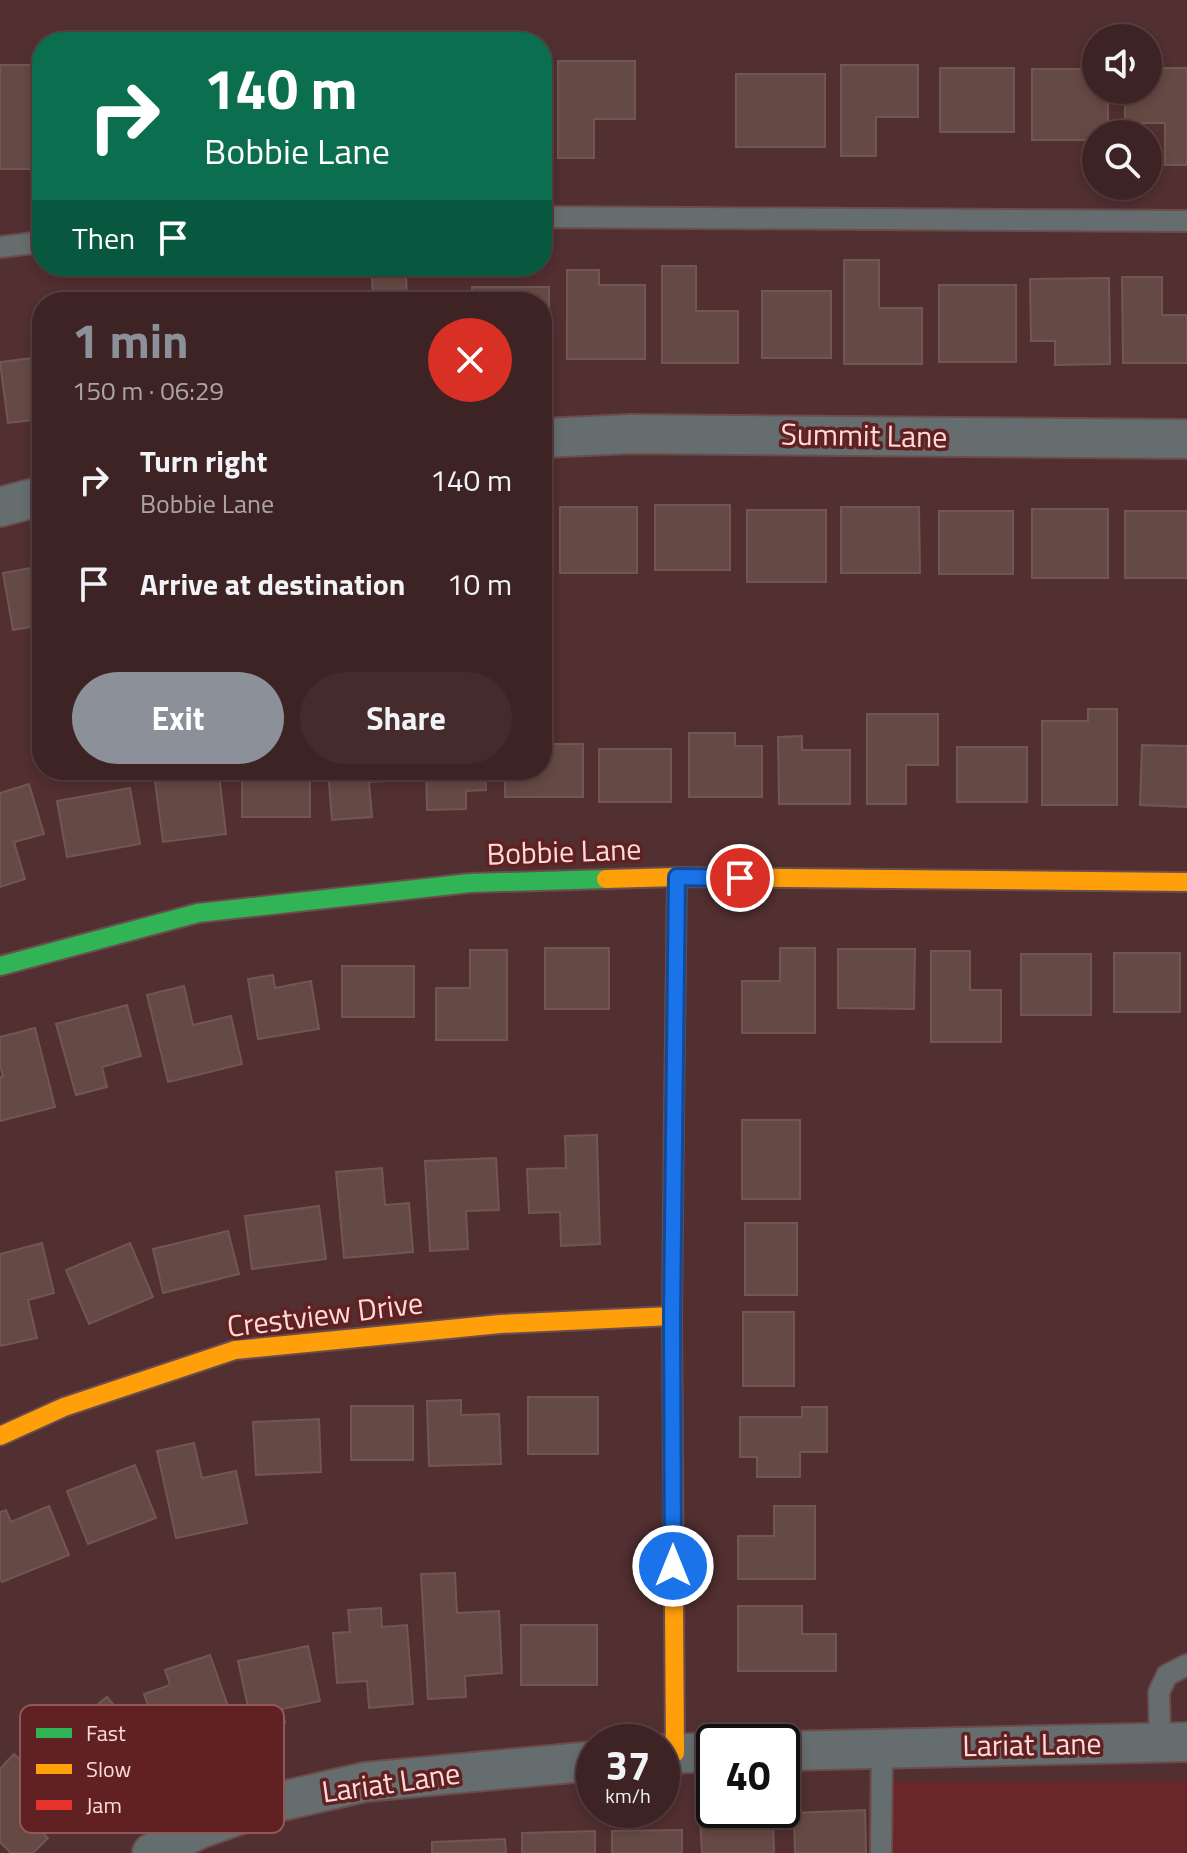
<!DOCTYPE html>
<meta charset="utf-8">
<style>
body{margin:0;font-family:"Titillium Web",sans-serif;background:#452b2c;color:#f1f3f6;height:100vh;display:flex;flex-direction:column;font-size:30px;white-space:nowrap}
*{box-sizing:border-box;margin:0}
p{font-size:26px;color:#ada4a6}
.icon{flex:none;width:44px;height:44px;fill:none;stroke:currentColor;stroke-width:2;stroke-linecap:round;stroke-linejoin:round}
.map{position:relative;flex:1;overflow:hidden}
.details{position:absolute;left:32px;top:292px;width:520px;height:488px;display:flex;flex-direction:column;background:#3e2324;border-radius:32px;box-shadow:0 4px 12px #0003,0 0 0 2px #574041}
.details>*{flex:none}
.hud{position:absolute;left:32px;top:32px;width:520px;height:244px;border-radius:32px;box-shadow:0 4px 12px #0003,0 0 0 2px #574041;background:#0b6e4f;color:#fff;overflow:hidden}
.buttons{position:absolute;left:1082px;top:24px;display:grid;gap:16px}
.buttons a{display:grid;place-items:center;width:80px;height:80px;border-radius:50%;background:#3e2324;box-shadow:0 4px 12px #0003,0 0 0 2px #574041;font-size:40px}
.speed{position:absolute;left:576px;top:1724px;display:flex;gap:16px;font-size:40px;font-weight:700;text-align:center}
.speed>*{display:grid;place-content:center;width:104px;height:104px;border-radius:50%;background:#3e2324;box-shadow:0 4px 12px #0003,0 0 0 2px #574041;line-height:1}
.speed small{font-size:20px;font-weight:400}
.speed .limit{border:4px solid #111;border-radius:12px;background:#fff;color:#111}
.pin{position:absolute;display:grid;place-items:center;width:68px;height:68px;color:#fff;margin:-34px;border:4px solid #fff;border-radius:50%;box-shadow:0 2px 8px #0007}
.me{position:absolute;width:88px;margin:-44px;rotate:0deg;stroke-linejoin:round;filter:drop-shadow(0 0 6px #0008)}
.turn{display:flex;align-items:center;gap:28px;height:168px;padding:0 40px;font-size:36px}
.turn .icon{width:104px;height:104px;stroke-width:2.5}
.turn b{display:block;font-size:56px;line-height:68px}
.then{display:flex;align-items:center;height:76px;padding:0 40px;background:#0003;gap:16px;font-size:30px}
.round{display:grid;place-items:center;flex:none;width:84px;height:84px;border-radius:42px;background:#452b2c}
.summary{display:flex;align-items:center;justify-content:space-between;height:136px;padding:0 40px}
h1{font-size:48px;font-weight:700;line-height:60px;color:#8c9099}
.cta{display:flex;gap:16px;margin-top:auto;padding:16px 40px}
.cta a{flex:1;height:92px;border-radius:48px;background:#8c9099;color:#fff;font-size:32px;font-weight:700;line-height:92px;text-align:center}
.cta a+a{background:#452b2c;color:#f1f3f6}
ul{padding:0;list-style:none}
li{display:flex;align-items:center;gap:24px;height:104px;padding:0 40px}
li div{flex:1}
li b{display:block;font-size:30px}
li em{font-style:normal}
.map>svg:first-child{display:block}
.built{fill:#6b2629}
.building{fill:#654944;stroke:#725651;stroke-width:2}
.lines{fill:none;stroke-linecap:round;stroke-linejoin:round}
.lane-casing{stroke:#6b4d4e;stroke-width:24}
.street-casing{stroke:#6b4d4e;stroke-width:42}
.fast-casing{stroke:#6b4d4e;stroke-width:22}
.slow-casing{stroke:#6b4d4e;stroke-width:22}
.jam-casing{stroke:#6b4d4e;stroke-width:22}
.lane{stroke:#666d6e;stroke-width:20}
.street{stroke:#666d6e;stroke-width:38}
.fast{stroke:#30b455;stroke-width:18}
.slow{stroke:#ff9f0a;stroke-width:18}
.jam{stroke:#e5322d;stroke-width:18}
.route-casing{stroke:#114b97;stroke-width:20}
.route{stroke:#1a73e8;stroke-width:14}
.labels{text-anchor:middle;stroke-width:7;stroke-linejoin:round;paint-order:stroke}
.street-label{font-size:30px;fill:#fddbd9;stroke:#612022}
.key{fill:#612022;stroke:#905859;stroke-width:2}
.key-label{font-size:22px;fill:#fddbd9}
</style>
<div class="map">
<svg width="1187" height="1853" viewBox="0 0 1187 1853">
<rect width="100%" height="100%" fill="#522f30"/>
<path class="built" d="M1187 1781V1853H888L882 1782Z"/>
<path class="building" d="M558 61H635V119H594V158H558Z
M0 65H42V127H32V169H0Z
M841 65H918V117H876V156H841Z
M940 68H1014V132H940Z
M1148 68H1187V165H1165V123H1125V90H1148Z
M1032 69H1096V90H1108V134H1096V140H1032Z
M736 74H825V147H736Z
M844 260H879V308H922V364H844Z
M662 266H696V311H738V363H662Z
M567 270H599V285H645V359H567Z
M406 273 407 302H373L372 275Z
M1122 277H1162V315H1187V363H1123Z
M1109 278 1110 364 1055 365V341H1031L1030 279Z
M939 285H1016V362H939Z
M472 287H549V363H542V302H472Z
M762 291H831V358H762Z
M219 294V302H185L184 297Z
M42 357V419L8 423 0 362Z
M655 505H730V570H655Z
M560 507H637V573H560Z
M841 507H919L920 573H841Z
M542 509H544V568H542Z
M1032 509H1108V578H1032Z
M747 510H826V582H747Z
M939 511H1013V574H939Z
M1125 511H1187V578H1125Z
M42 566V625L13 630 3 573Z
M1088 709H1117V805H1042V721H1088Z
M867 714H938V765H906V804H867Z
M689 733H735V746H762V797H689Z
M802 736V750H850V804H779L778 737Z
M542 744H583V797H505V770H542Z
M1142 745 1187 746V807L1140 805Z
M957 747H1027V802H957Z
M599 749H671V802H599Z
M242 770H310V817H242Z
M328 770H403L404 780 369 782 372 817 332 820Z
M426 770H485L486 790 466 791V809L427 810Z
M219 775 226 834 163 842 155 782Z
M29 784 44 834 14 842 25 879 0 887V793Z
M130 788 140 844 67 857 57 801Z
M545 948H609V1009H545Z
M780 948H815V1033H742V981H780Z
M838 949H915L914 1009 838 1008Z
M470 950H507V1040H436V988H470Z
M931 951H970V990H1001V1042H931Z
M1114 953H1180V1012H1114Z
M1021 954H1091V1015H1021Z
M342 966H414V1017H342Z
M273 975 275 988 311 981 319 1029 258 1039 248 979Z
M184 986 193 1025 231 1016 242 1064 168 1082 147 995Z
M127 1005 141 1056 102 1067 107 1087 76 1095 56 1024Z
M35 1028 55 1107 0 1121V1077L3 1076 0 1066V1037Z
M742 1120H800V1199H742Z
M597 1135 600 1244 561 1246 560 1212 529 1213 527 1169 566 1168 565 1136Z
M496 1158 499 1210 466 1211 468 1249 430 1251 425 1161Z
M382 1168 385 1205 409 1203 413 1252 344 1258 336 1172Z
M319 1206 326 1259 252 1269 245 1216Z
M745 1223H797V1295H745Z
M228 1231 239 1274 163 1293 153 1249Z
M42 1243 54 1293 28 1300 37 1338 0 1346V1254Z
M130 1243 153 1297 89 1324 66 1270Z
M743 1312H794V1386H743Z
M528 1397H598V1454H528Z
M461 1400V1415L499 1414 501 1464 429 1466 427 1401Z
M351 1406H413V1460H351Z
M802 1407H827V1452H800V1477H757V1457H740V1417H802Z
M319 1419 321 1472 256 1475 253 1422Z
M194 1443 202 1478 236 1471 247 1523 176 1538 157 1451Z
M135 1465 156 1518 88 1544 67 1491Z
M49 1506 69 1555 2 1582 0 1578V1512L6 1510 11 1522Z
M774 1506H815V1579H738V1536H774Z
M455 1573 457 1613 499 1611 502 1673 465 1676 466 1697 428 1699 421 1574Z
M738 1606H802V1634H836V1671H738Z
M381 1608 382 1627 407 1625 413 1704 369 1708 367 1681 337 1683 333 1633 350 1632 348 1610Z
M521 1625H597V1685H521Z
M308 1646 320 1701 282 1709 285 1723 253 1730 238 1661Z
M210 1655 230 1712 192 1725 200 1747 167 1759 144 1694 170 1685 165 1670Z
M107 1697 143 1740 83 1788 47 1745Z
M14 1754 56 1794 30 1821 48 1838 33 1853H11L0 1842V1769Z
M865 1810 866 1853H795L794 1813Z
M773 1817 774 1853H702L700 1821Z
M682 1830V1853H612V1831Z
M595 1831V1853H522V1833Z
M505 1839 506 1853H432V1842Z"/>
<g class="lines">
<defs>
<path id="lane" d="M542 217 1187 221
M0 247 42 242
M1160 1742 1159 1692 1167 1675 1187 1665
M881 1853 882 1748"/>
<path id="street" d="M542 438 631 434 1187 439
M0 507 42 496
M782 1751 1187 1742
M662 1754 714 1752
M152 1853 199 1829 269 1804 365 1782 594 1761"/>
<path id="fast" d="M0 966 198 913 470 883 606 879"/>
<path id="slow" d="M606 879 677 877 1187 882
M674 1112 672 1316 675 1753
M0 1436 64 1407 235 1350 500 1324 672 1316"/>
<path id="jam" d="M674 1112 677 877"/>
</defs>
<use href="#lane" class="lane-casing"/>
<use href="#street" class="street-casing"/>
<use href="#fast" class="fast-casing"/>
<use href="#slow" class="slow-casing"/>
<use href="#jam" class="jam-casing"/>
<use href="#lane" class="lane"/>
<use href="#street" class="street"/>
<use href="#fast" class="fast"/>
<use href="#slow" class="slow"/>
<use href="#jam" class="jam"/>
</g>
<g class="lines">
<defs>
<path id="route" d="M673 1566 672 1316 677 877 740 878"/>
</defs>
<use href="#route" class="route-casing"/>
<use href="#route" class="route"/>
</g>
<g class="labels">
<g class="street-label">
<text transform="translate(864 436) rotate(1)" y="10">Summit Lane</text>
<text transform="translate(564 852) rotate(-2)" y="10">Bobbie Lane</text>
<text transform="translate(325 1315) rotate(-7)" y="10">Crestview Drive</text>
<text transform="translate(1032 1745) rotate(-1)" y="10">Lariat Lane</text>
<text transform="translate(391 1783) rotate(-8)" y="10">Lariat Lane</text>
</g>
</g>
<rect x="20" y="1705" width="264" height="128" rx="12" class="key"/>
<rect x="36" y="1728" width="36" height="10" fill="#30b455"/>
<rect x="36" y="1764" width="36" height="10" fill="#ff9f0a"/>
<rect x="36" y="1800" width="36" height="10" fill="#e5322d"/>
<g class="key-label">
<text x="86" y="1741">Fast</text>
<text x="86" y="1777">Slow</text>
<text x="86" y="1813">Jam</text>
</g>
</svg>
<div class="buttons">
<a><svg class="icon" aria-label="sound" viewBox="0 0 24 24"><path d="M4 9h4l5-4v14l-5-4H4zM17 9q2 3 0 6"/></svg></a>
<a><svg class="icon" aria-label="search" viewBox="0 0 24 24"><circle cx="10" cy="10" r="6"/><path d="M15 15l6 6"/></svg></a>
</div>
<div class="speed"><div>37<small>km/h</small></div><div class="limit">40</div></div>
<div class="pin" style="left:740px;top:878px;background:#d93025"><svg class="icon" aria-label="arrive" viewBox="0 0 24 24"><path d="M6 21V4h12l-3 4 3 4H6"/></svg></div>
<svg class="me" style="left:673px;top:1566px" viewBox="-20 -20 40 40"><circle r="17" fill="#1a73e8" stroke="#fff" stroke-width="3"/><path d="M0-11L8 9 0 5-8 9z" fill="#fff"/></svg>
<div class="hud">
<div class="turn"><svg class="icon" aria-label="right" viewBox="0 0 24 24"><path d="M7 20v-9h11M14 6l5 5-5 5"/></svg><div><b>140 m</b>Bobbie Lane</div></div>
<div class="then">Then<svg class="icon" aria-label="arrive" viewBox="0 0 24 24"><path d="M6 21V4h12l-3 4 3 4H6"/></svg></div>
</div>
<section class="details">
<div class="summary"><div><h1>1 min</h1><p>150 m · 06:29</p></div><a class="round" style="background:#d93025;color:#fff"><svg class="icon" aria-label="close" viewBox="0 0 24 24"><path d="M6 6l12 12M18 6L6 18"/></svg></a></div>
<ul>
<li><svg class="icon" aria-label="right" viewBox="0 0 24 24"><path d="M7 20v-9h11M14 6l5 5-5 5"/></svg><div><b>Turn right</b><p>Bobbie Lane</p></div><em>140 m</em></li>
<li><svg class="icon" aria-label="arrive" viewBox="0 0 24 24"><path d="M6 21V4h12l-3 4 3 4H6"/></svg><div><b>Arrive at destination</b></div><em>10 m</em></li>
</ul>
<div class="cta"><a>Exit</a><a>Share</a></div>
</section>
</div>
